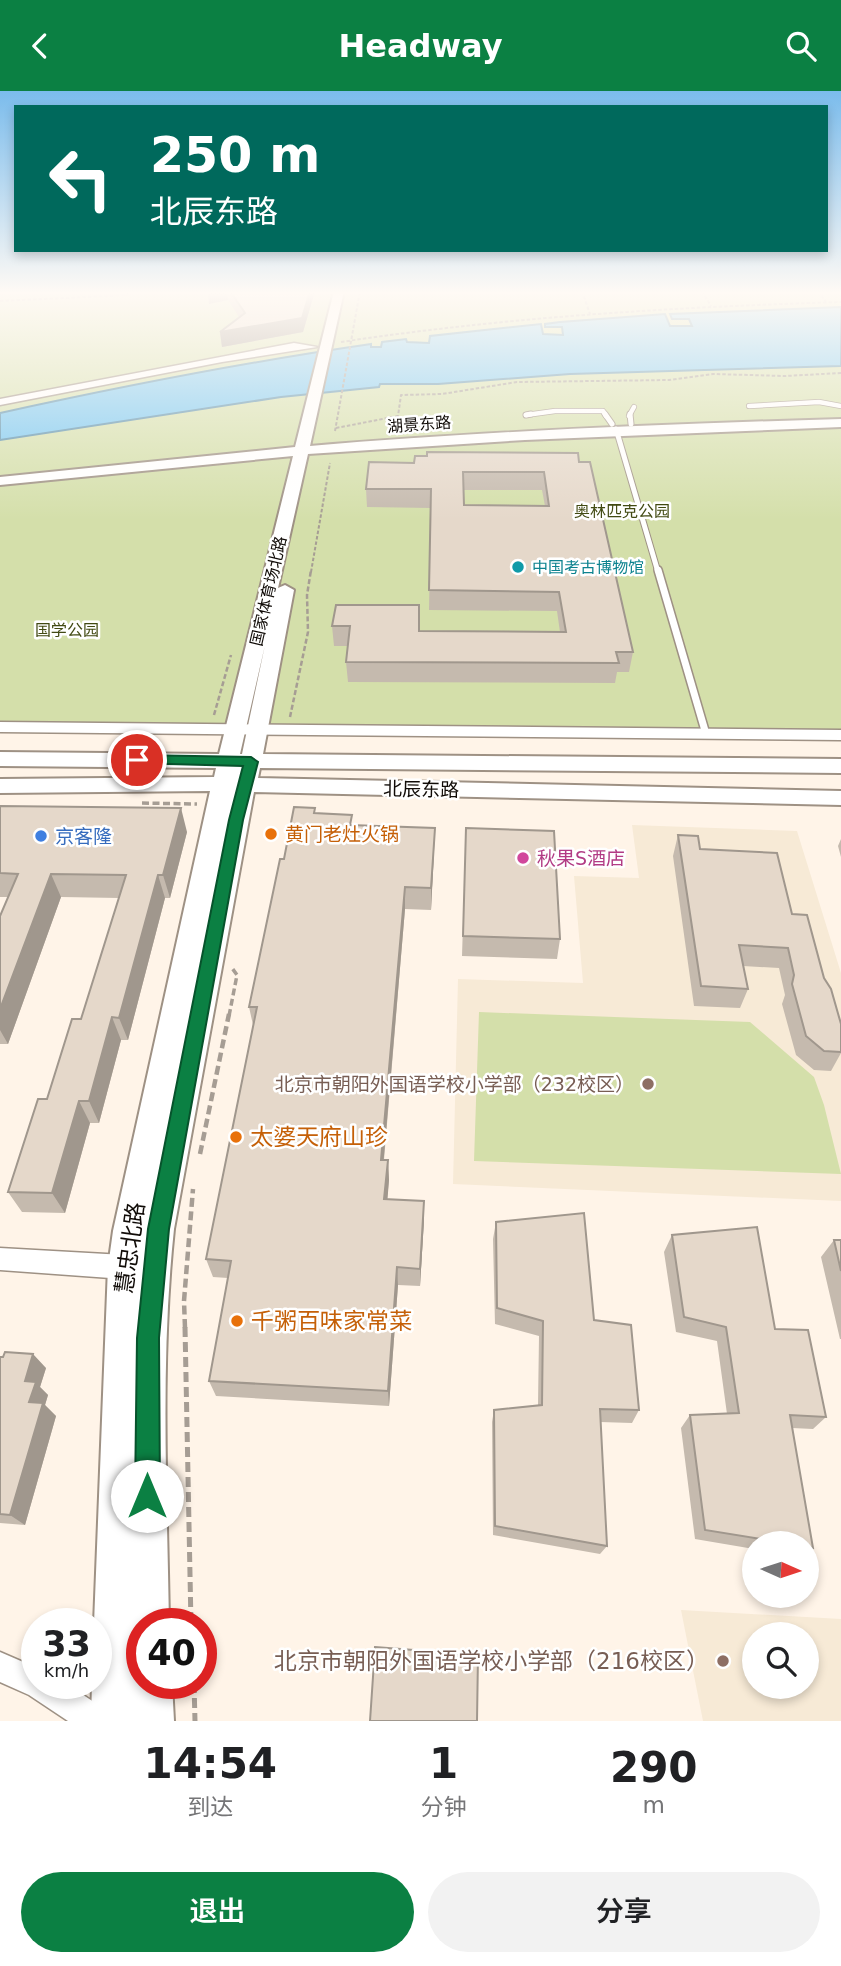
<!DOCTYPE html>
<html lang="zh">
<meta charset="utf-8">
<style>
body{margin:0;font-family:"DejaVu Sans","Noto Sans SC",sans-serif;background:#f2f2f2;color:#202124;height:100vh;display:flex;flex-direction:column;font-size:26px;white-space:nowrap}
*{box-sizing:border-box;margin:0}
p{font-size:23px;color:#757577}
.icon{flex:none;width:38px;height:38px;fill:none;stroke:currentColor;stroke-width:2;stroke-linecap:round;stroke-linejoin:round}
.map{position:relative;height:1630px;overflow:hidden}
.details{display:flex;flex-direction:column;background:#fff;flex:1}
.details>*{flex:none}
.guide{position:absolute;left:14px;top:14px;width:814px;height:147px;border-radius:0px;box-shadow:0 4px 10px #0003;background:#00695c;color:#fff;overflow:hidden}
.needle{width:46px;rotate:93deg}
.tools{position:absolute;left:742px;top:1440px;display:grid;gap:14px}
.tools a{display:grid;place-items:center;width:77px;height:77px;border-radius:50%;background:#fff;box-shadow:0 4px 10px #0003;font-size:35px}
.speed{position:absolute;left:21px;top:1517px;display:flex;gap:14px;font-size:35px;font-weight:700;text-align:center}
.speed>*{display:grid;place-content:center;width:91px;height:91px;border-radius:50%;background:#fff;box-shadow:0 4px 10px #0003;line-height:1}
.speed small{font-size:18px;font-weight:400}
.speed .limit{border:10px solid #d22;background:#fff;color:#111}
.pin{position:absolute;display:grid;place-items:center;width:60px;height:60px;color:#fff;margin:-30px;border:4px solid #fff;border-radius:50%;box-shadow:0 2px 7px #0007}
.me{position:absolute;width:77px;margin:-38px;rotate:0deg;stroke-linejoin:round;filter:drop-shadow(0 0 5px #0008)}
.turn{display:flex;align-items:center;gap:24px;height:147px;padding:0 21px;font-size:32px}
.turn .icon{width:91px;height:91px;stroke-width:2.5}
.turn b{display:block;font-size:49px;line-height:60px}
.eta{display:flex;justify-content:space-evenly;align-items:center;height:119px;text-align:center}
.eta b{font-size:42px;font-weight:600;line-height:49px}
.cta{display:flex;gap:14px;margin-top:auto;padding:14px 21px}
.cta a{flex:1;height:80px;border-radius:42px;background:#0b8043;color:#fff;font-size:28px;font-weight:600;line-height:80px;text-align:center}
.cta a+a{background:#f2f2f2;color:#202124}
header{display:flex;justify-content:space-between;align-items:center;height:91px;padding:0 21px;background:#0b8043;color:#fff;font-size:32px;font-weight:600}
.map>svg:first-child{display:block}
.education{fill:#f7ead6;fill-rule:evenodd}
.green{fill:#d4dfaa}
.water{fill:#77c7f1;stroke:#588fab;stroke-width:2}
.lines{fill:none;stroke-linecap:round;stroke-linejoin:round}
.lane-far2-casing{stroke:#9e9184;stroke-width:6}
.lane-far1-casing{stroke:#9e9184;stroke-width:7}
.lane-casing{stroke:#9e9184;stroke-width:10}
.street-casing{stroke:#9e9184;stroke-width:3}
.secondary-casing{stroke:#9e9184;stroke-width:4}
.path-far4{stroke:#a69d94;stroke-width:2;stroke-dasharray:3.5 2;stroke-linecap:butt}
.path-far3{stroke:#a69d94;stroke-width:2.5;stroke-dasharray:5 2.5;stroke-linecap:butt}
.path-far2{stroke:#a69d94;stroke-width:3.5;stroke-dasharray:7 3.5;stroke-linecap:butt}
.path-far1{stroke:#a69d94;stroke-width:4.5;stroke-dasharray:9 4.5;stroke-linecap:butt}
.path{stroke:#a69d94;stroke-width:5;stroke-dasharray:10 5;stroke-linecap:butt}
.lane-far2{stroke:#fff;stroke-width:4.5}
.lane-far1{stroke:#fff;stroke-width:5}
.lane{stroke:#fff;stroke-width:7}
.street{fill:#fff;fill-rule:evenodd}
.secondary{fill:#fff;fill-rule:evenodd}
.wall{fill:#c5baae;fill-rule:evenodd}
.shaded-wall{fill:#a0978d}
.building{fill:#e5d8ca;stroke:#a0978d;stroke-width:2;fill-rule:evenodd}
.route{fill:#0b8043;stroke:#07532c;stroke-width:2}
.culture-dot{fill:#0f9aa8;stroke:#fff;stroke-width:2.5}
.food-dot{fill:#e8710a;stroke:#fff;stroke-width:2.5}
.shop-dot{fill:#3f7fe0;stroke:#fff;stroke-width:2.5}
.hotel-dot{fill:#d1479c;stroke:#fff;stroke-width:2.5}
.education-dot{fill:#8d6e63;stroke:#fff;stroke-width:2.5}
.labels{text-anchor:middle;stroke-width:5;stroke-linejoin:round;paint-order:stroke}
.far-street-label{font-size:16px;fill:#100b07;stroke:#fff}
.far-park-label{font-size:16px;fill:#424a13;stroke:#fff}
.far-culture-label{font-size:16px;fill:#0d838f;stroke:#fff;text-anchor:start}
.street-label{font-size:19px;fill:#100b07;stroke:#fff}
.food-label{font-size:19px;fill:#c56008;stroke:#fff;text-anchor:start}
.shop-label{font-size:19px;fill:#366cbe;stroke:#fff;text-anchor:start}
.hotel-label{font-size:19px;fill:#b23c85;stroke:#fff;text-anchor:start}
.education-label{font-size:19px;fill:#785e54;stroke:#fff;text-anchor:end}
.near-food-label{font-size:23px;fill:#c56008;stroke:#fff;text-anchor:start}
.near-street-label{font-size:23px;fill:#100b07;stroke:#fff}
.near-education-label{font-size:23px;fill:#785e54;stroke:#fff;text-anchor:end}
</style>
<header><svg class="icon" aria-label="back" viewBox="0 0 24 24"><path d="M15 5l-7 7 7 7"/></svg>Headway<svg class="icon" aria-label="search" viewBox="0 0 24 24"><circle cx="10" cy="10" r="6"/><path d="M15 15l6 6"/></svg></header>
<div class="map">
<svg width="841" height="1630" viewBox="0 0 841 1630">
<rect width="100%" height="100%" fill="#fff4e8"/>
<path class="education" d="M632 734 797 740 841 882V1110L453 1093 458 888 583 892 574 785 639 787Z
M681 1519 841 1528V1630H703ZM754 1544H807V1596H754Z"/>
<path class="green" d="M0 200H841V641L0 633Z
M479 921 750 931 814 986 824 1014 841 1083 474 1070Z"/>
<path class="water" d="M841 216V275L570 283 438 293H380L379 296 281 306 0 349V322C123 295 246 271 371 253V256H381L382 251 406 248 407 251 429 252 430 245 541 233 543 243 563 244 562 236H545V233L560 231 665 223 670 235H692L689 228H672L670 223Z"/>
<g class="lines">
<defs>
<path id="lane-far2" d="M749 315 819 311 841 315
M526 324 555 320H603L606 325
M629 325 634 316"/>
<path id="lane-far1" d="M605 323 612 333
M630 323 631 333
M526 324 531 323
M616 338 658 481"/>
<path id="lane" d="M658 479 706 643"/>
<path id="street" d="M294 252 317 256 222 271 0 314V308Z
M0 631 841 639V649L0 641Z
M0 1157 124 1164 132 1168 136 1176 132 1184 124 1188 0 1179Z
M0 1561 37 1577V1592H65L106 1619 110 1630H68L29 1604 0 1591Z"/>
<path id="secondary" d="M334 200H344L310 355C486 340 664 333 841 328V336L525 349 308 363 278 497 285 494 294 499 263 663 841 668V682L260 677 258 687 841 700V714L254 701 174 1138C160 1269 167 1401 169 1533H142V1550L134 1547V1583L136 1577 142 1575V1592H172L174 1630H91L92 1592H96V1533H94L108 1176 113 1140 210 700 0 702V688L214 686 216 677 0 675V661L219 663 293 365 0 394V386L295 356ZM265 554 242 663H240Z"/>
</defs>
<use href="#lane-far2" class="lane-far2-casing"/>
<use href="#lane-far1" class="lane-far1-casing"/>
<use href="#lane" class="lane-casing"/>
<use href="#street" class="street-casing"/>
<use href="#secondary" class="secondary-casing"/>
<path class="path-far4" d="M582 200 590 223
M702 200 711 215
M818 200 826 211
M0 210 127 204 130 200
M341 251C507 226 673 216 841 211
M336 337 398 325 401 304 442 303 517 291 669 289 713 283 785 285 841 282
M335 340 360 200
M311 481 330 372"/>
<path class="path-far3" d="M214 624 231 564
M290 626 308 541 307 504 311 479"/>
<path class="path-far2" d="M142 712 197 713
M229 925 237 884 232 877"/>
<path class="path-far1" d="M200 1063 229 923
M185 1237 184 1210 193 1098"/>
<path class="path" d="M185 1236 191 1533
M194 1592 195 1630"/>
<use href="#lane-far2" class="lane-far2"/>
<use href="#lane-far1" class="lane-far1"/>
<use href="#lane" class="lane"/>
<use href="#street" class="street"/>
<use href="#secondary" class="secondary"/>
</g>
<path class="wall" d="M208 200H315L303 241 222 256 220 241 239 226 228 209 209 213Z
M369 371H579L633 561 629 581H617L615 592 348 591 346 571 348 555H334L332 535 336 514 419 540 560 541 557 520 429 519 431 417 367 416 366 398ZM464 399H542L545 415 464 414Z
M0 715 187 741 170 807H165L128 949H121L99 1032H90L65 1122 22 1121 8 1101 47 1008 81 928 119 807 61 806 8 953H0V825L8 806H0Z
M315 717V723L434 760 431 819 405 818 384 1069H388L389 1089 387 1108 424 1129 420 1195 398 1194 389 1315 216 1305 209 1290 228 1187 213 1186 206 1168 253 934 249 916Z
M466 737 560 848 557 868 462 865Z
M678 744 792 823 824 887 841 933V962L831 980 814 979 796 964 782 913 785 904 779 877 743 875 748 898 740 917 694 915 673 765Z
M841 748V766L838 755Z
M496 1131 594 1229 639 1319 632 1332 600 1331 607 1455 600 1463 493 1444 492 1331 494 1319 538 1314 539 1245 495 1233 493 1148Z
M672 1144 775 1238 826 1326 813 1338 792 1337 813 1457 807 1461V1452H754V1458L695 1448 681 1337 690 1324 727 1323 717 1250 676 1241 664 1161Z
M834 1149H841V1248H840L821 1166Z
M0 1266 46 1277 40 1296 48 1304 45 1314 56 1325 25 1434 0 1432Z"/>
<path class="shaded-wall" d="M208 200H227L228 209 209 213Z
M310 200H315L303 241 222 256 220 241Z
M181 717 187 741 170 807 163 784Z
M435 737 434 760 431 819V797Z
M51 783 61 806 8 953 0 939V918Z
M158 784 165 807 128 949 119 927Z
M405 796V818L382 1088 381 1069Z
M112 926 121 949 99 1032 89 1010Z
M79 1010 90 1032 65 1122 52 1102Z
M388 1069 389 1089 386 1127 384 1108Z
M424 1110V1129L420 1195V1178Z
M397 1176 398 1194 389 1315 388 1300Z
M33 1263 46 1277 40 1296 48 1304 45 1314 56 1325 25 1434 10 1424 29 1311 25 1290Z"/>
<path class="building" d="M230 200H310L302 227 220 241 245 222Z
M427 361 578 362 579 371H590L633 561H616L619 572 346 571 350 535H332L336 514H419V540L566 541 559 501 429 499 431 398H366L369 371 414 372 415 365H427ZM463 381H544L549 415 464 414Z
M0 715 181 717 163 784H158L119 927 112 926 89 1010H79L52 1102 8 1101 38 1008H47L72 928H81L126 784 51 783 0 918V825L18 783 0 782Z
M294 716 315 717 314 722 352 724 350 734 435 737 431 797 405 796 381 1069H388L384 1108 424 1110 420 1178 397 1176 388 1300 209 1290 231 1170 206 1168 257 916H249L280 768H284Z
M466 737 554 740 560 848 463 845Z
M678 744 698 745 700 758 777 762 792 823 807 824 824 887 831 898 841 933V961L824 960 806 945 792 893 794 884 788 857 739 854 748 898 701 895Z
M584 1122 594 1229 631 1234 639 1319 600 1318 607 1455 495 1435 494 1319 542 1314 543 1230 497 1217 496 1131Z
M757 1136 775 1238 808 1239 826 1326 790 1324 813 1457 807 1456V1452H786L705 1439 690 1324 739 1322 726 1236 684 1226 672 1144Z
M834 1149H841V1180Z
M5 1261 33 1263 25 1290 36 1291 29 1311 43 1312 10 1424 0 1423V1266H3Z
M375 1556 478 1564 477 1630H370Z"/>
<linearGradient id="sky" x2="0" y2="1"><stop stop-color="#7bbcec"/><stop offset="0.47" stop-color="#fffaf5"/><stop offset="1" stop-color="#fffaf5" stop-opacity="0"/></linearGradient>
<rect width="841" height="429" fill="url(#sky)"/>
<path class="route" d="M137 664 251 666 258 671 243 729 169 1138 159 1247 160 1405 156 1413 147 1417 139 1413 135 1405 137 1247 148 1138 229 729 243 675 132 672 130 669Z"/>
<circle class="culture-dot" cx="518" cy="476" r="7"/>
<g class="food-dot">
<circle cx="271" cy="743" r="7"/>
<circle cx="236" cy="1046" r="7"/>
<circle cx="237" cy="1230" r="7"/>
</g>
<circle class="shop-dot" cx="41" cy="745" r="7"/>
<circle class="hotel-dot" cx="523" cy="767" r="7"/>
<g class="education-dot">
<circle cx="648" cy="993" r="7"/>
<circle cx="723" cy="1570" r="7"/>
</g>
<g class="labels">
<g class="far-street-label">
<text transform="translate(419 333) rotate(-4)" y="6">湖景东路</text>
<text transform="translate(268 500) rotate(-77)" y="6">国家体育场北路</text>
</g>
<g class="far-park-label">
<text x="622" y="426">奥林匹克公园</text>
<text x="67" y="545">国学公园</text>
</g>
<g class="far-culture-label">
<text x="532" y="482">中国考古博物馆</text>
</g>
<g class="street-label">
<text transform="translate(421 698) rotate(1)" y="7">北辰东路</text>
</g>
<g class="food-label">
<text x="285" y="750">黄门老灶火锅</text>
</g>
<g class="shop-label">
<text x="55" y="752">京客隆</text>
</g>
<g class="hotel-label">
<text x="537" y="774">秋果S酒店</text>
</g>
<g class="education-label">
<text x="634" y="1000">北京市朝阳外国语学校小学部（232校区）</text>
</g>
<g class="near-food-label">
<text x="250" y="1054">太婆天府山珍</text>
<text x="251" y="1238">千粥百味家常菜</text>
</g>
<g class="near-street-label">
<text transform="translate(130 1157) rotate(-82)" y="8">慧忠北路</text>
</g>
<g class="near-education-label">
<text x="709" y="1578">北京市朝阳外国语学校小学部（216校区）</text>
</g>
</g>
</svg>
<div class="tools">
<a><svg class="needle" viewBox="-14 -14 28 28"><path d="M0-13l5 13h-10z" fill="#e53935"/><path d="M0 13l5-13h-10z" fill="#757577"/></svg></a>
<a><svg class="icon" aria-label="search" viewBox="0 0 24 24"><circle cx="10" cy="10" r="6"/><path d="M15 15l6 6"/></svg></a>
</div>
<div class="speed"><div>33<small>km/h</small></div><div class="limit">40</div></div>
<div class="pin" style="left:137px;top:669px;background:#d93025"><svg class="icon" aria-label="arrive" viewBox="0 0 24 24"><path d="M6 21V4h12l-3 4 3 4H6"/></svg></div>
<svg class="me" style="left:147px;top:1405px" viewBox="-20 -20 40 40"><circle r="19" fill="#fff"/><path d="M0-13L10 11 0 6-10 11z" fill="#0b8043"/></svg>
<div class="guide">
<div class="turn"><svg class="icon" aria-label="left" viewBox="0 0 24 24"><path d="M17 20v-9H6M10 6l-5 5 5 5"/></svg><div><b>250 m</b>北辰东路</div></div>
</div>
</div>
<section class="details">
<div class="eta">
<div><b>14:54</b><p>到达</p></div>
<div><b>1</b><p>分钟</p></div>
<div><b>290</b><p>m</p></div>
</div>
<div class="cta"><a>退出</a><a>分享</a></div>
</section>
